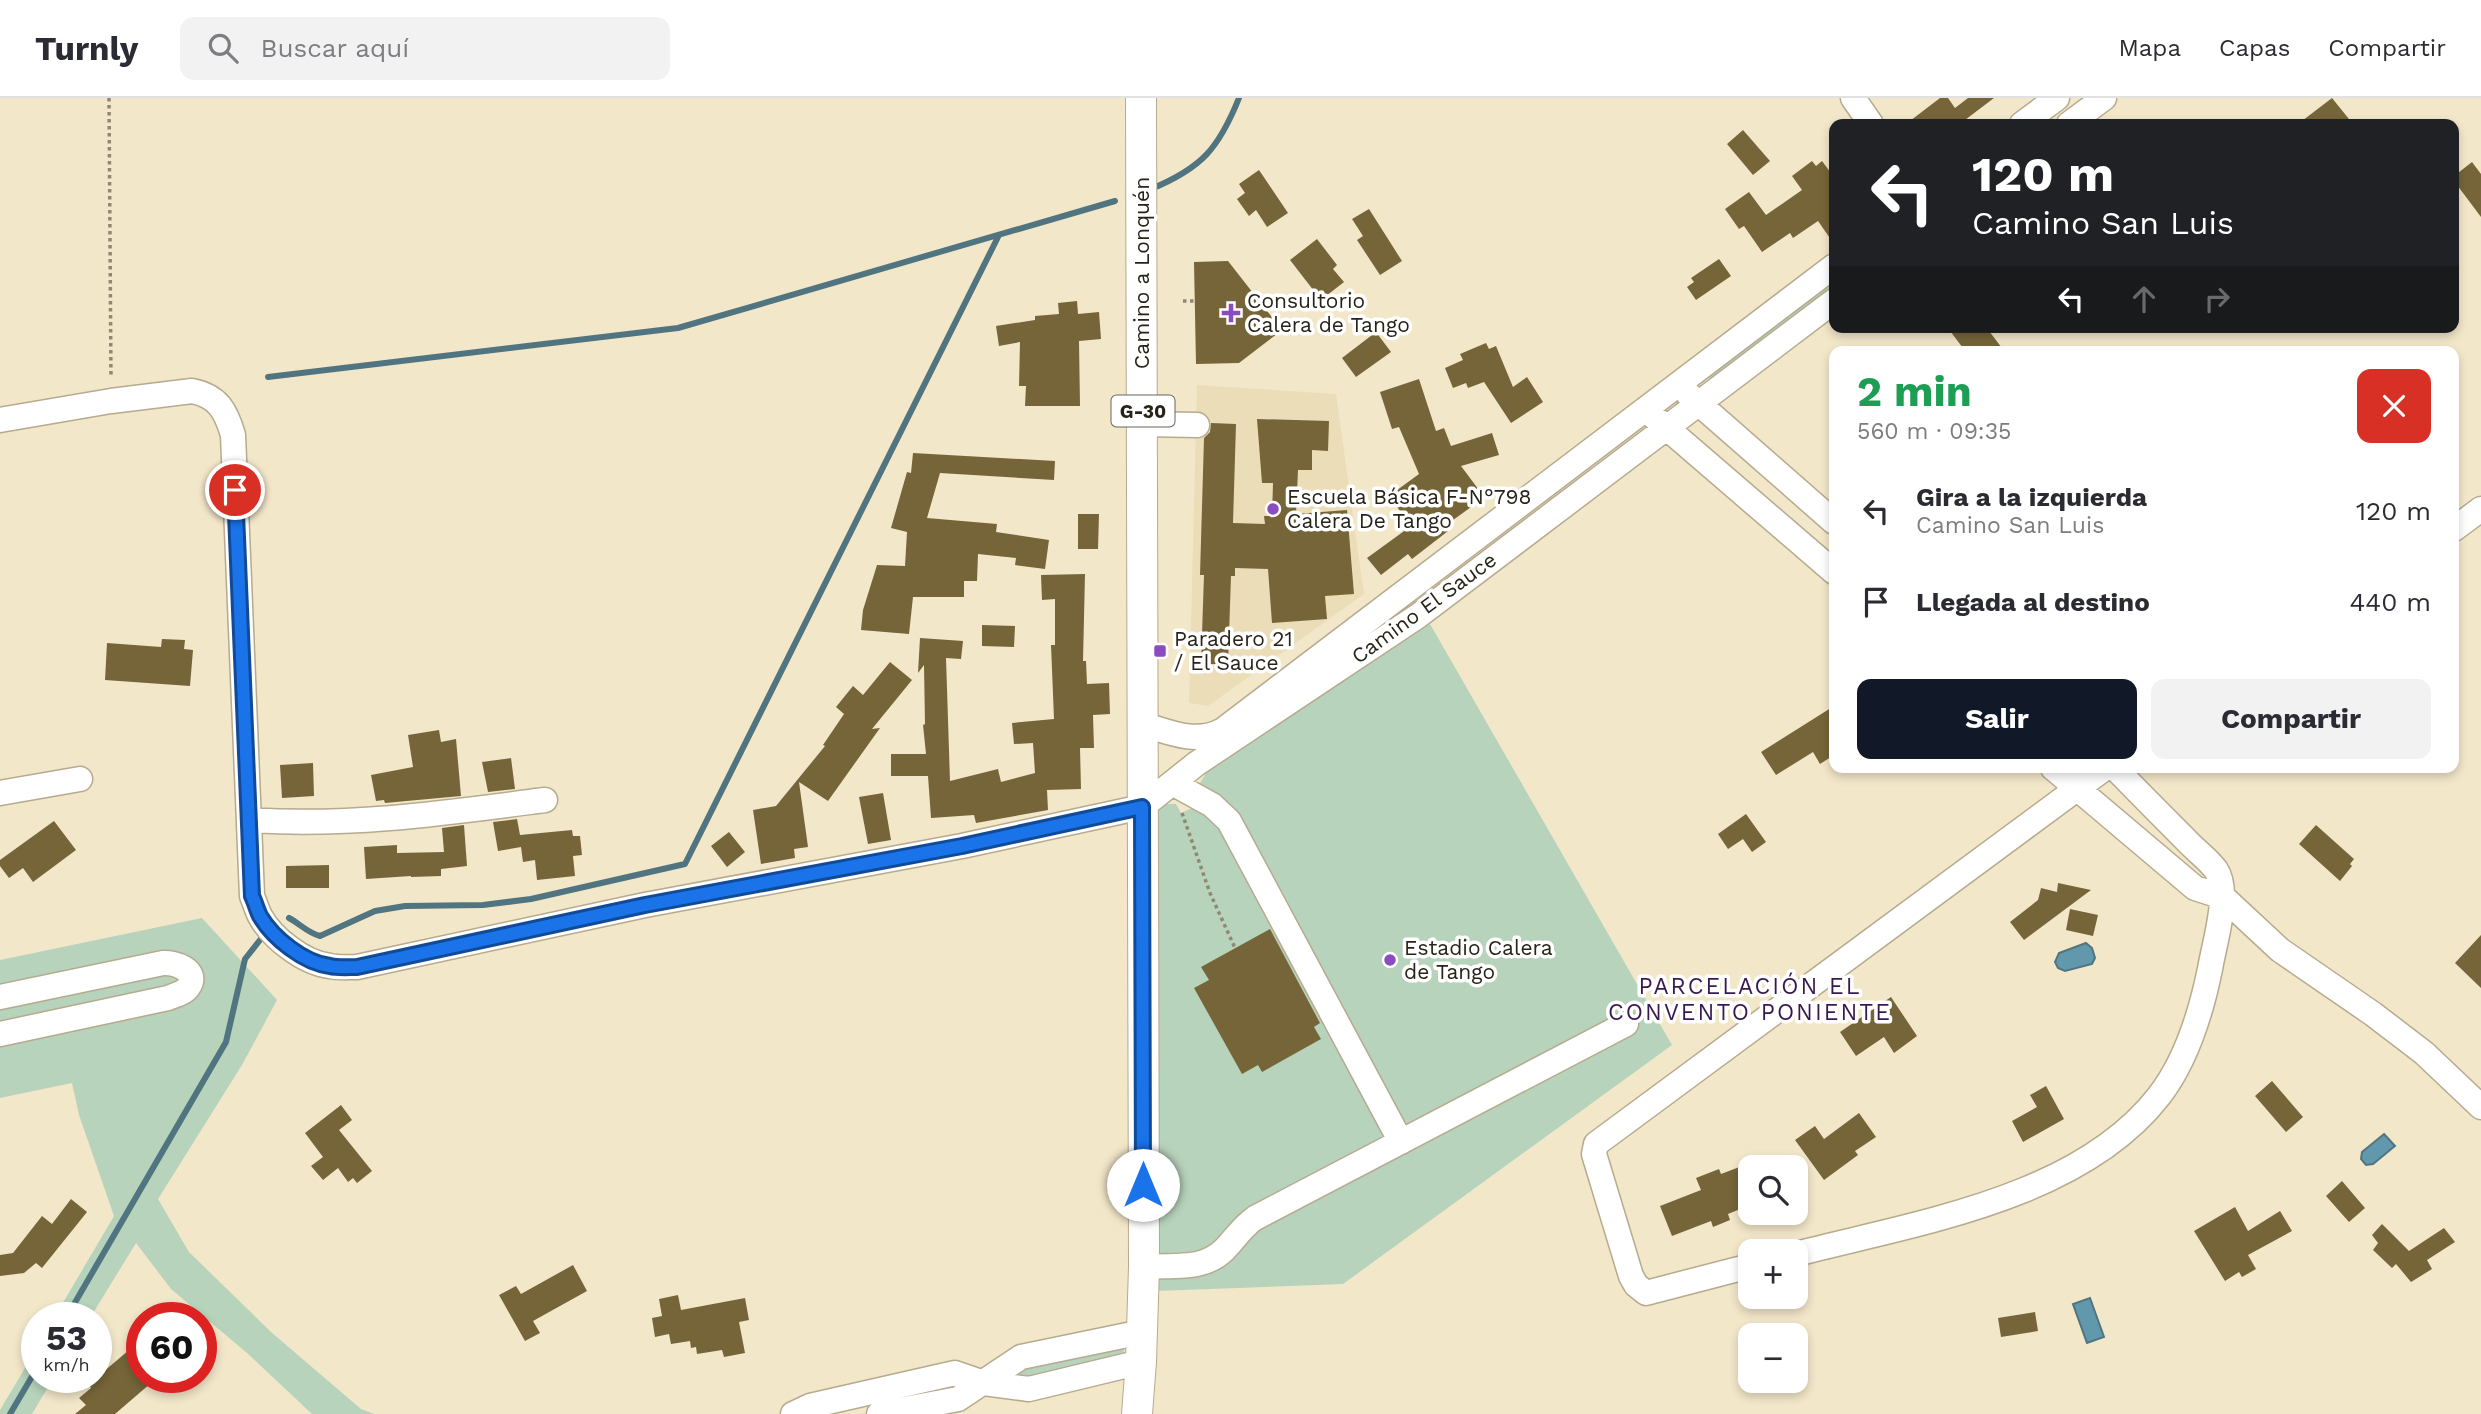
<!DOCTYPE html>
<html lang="es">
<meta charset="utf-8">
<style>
body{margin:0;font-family:"Work Sans",sans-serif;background:#f2f2f3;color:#2b2b33;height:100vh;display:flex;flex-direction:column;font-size:26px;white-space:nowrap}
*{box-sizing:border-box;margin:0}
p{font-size:23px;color:#7c7c81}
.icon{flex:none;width:38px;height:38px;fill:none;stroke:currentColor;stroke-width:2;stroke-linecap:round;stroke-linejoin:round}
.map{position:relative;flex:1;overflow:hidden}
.sheet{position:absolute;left:1829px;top:248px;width:630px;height:427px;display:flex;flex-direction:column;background:#fff;border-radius:14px;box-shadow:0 4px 10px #0003}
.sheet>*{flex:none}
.guide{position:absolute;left:1829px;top:21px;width:630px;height:214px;border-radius:14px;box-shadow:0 4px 10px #0003;background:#202124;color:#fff;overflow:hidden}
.fabs{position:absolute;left:1738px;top:1057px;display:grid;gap:14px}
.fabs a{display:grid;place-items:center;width:70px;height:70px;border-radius:14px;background:#fff;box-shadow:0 4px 10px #0003;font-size:35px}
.speed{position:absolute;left:21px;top:1204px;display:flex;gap:14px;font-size:35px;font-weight:700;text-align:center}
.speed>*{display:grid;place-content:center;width:91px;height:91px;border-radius:50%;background:#fff;box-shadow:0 4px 10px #0003;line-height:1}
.speed small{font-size:18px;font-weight:400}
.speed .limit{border:10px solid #d22;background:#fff;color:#111}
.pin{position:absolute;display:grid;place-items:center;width:60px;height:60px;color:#fff;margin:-30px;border:4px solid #fff;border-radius:50%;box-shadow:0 2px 7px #0007}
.me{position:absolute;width:77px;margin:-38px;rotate:0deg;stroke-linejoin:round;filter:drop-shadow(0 0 5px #0008)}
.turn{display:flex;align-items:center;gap:24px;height:147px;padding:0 28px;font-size:32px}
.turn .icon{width:91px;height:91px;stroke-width:2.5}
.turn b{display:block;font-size:49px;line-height:60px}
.lanes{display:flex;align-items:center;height:66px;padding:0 28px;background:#0003;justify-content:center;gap:35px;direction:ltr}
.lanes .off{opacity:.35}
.round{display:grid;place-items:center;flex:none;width:74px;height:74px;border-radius:14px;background:#f2f2f3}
.overview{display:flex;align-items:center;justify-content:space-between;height:119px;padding:0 28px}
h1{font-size:42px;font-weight:700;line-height:52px;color:#1e9e55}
.cta{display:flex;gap:14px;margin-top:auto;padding:14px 28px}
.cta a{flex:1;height:80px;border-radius:14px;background:#111827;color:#fff;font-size:28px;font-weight:700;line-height:80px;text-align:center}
.cta a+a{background:#f2f2f3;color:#2b2b33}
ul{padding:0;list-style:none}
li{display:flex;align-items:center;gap:21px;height:91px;padding:0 28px}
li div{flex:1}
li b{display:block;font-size:26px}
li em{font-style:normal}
header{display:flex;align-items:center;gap:42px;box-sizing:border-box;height:98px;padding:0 35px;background:#fff;border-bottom:2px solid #e1e1e2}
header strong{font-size:33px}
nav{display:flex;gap:38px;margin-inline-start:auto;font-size:24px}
.search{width:490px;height:63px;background:#f2f2f3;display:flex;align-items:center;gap:18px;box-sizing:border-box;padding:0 24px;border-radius:14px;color:#7c7c81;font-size:26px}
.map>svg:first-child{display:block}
.built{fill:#ecddb9}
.green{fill:#b7d3bb}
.water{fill:#6198ac;stroke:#507580;stroke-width:2}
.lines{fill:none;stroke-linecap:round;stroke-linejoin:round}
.stream{stroke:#507580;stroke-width:6}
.building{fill:#766539}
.minor-casing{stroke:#b6aa8f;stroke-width:27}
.major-casing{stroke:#b6aa8f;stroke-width:32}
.path{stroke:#908873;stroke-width:3.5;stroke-dasharray:3.5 3.5;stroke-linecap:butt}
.minor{stroke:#fff;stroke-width:24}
.major{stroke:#fff;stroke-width:30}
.route-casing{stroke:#114b97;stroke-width:18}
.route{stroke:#1a73e8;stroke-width:12}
.poi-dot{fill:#8b4bc1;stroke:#fff;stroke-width:2.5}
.labels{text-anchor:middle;stroke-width:7;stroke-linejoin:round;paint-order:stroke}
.shield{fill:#fff;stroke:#68655d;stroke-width:2}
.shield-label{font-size:19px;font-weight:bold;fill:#272318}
.street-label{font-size:21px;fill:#272318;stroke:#fff}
.poi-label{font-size:21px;fill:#272318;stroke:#fff;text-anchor:start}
.neighbourhood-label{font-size:23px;letter-spacing:2px;fill:#371850;stroke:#fff}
</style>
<header>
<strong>Turnly</strong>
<div class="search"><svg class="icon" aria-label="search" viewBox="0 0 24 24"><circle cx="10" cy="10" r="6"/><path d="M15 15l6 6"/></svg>Buscar aquí</div>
<nav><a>Mapa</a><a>Capas</a><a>Compartir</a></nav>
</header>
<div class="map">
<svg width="2481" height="1316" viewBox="0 0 2481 1316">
<rect width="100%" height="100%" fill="#f3e7ca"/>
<path class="built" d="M1197 287 1336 296 1364 496 1208 608 1189 605Z"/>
<path class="green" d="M1834 183V196L1714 286 1708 278Z
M1430 526 1672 947 1343 1186 1156 1193 1155 719 1160 706H1176L1181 715 1194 709 1196 692 1206 675Z
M202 820 277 902 242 967 158 1101 189 1154 271 1234 361 1311 374 1316H312L247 1255 171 1191 136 1145 90 1220H54L114 1118 79 1017 72 985 0 1000V862Z
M1122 1244 1126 1264 1027 1283 997 1281 1023 1264Z
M37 1250V1279H54L32 1316H0V1312Z"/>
<path class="water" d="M2086 845 2092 850 2095 860 2092 866 2065 873 2058 870 2055 864 2059 855Z
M2384 1036 2395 1048 2373 1066 2366 1067 2361 1061 2362 1054Z
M2090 1200 2104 1239 2087 1245 2073 1206Z"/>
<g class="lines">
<path class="stream" d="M1151 91C1202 70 1219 50 1239 0
M268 279 678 230 1115 103
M289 820C300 826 308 835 320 838L375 813 405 808 483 807 531 801 685 766 998 139
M66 1220 226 944 245 861 260 842
M10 1316 37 1270"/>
</g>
<path class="building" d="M1940 0H1948L1955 10 1968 0H1994L1965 22 1968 26H1906Z
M2332 0 2353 26H2298Z
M1743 32 1770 63 1753 77 1727 46Z
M1812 63 1816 68 1822 63 1834 79V146L1818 123 1793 140 1790 135 1762 154 1744 128 1739 131 1725 111 1749 94 1766 117 1802 92 1792 78Z
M2472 64 2481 76V119L2454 83V78Z
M1259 72 1288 115 1267 129 1256 112 1249 118 1237 101 1245 95 1239 86Z
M1369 111 1402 163 1380 177 1357 142 1363 138 1352 121Z
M1317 141 1337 167 1333 171 1344 184 1321 202 1290 162Z
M1719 161 1731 178 1696 202 1687 189 1694 184 1691 180Z
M1228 163 1282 232 1239 265 1196 266 1194 164Z
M1077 203 1078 216 1099 214 1101 241 1079 243 1080 308H1025L1026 288H1019L1020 244 999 248 996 228 1035 222V218L1059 216 1058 205Z
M1947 229H1986L2005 254H1966Z
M1376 234 1391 254 1356 279 1342 260Z
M1486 245 1489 251 1496 248 1513 289 1527 279 1543 304 1511 325 1484 284 1468 290 1466 285 1453 290 1445 270 1463 262 1460 256Z
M1419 281 1436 333 1444 330 1451 348 1492 335 1499 357 1461 368 1479 392 1472 397 1478 404 1449 425 1452 430 1412 461 1408 456 1381 477 1367 460 1411 428 1389 398 1419 376 1399 329 1392 331 1380 294Z
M1257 321 1329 323 1328 353 1312 352V372H1298L1296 416 1347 412 1354 496 1325 498 1327 521 1272 525 1268 471 1235 470V478H1231L1228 566H1201L1204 477H1200L1204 340 1210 334 1211 325 1236 326 1233 425 1265 426 1264 418H1272L1273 385H1262Z
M913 355 1055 363 1054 382 940 375 927 420 997 426 996 434 1049 442 1045 471 1015 467 1016 460 978 456 977 483H964V499H913L909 536 861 532 863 512 877 467 905 468 907 434 891 430 907 374 911 375Z
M1078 416H1099L1098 451H1078Z
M1085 476 1083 563H1086L1087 586 1109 585 1110 616 1093 617 1094 650H1080L1081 691 1047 692 1048 712 976 725 974 717 931 720 928 678H891V656H926L923 627 925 626 924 567 918 575 920 540 963 543 961 561 946 560 950 683 998 671 1001 684 1035 675 1033 645 1014 646 1012 625 1054 621 1051 547H1055V501L1042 502 1041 477Z
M982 527 1015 528 1014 549 982 548Z
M162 541 185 542 184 551 193 552 190 588 105 582 107 545 161 549Z
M890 564 912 582 872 631 880 630 828 703 799 684 808 749 794 751 795 760 761 766 753 712 776 708 825 648 823 647 844 616 836 609 853 588 863 597Z
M1834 608V657L1820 666 1813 654 1776 677 1761 654Z
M439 632 441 644 456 641 461 698 385 705 384 702 376 703 371 677 413 669 408 637Z
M511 660 515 691 488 694 482 664Z
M313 665 314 698 282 700 280 667Z
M883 695 891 742 868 746 859 699Z
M1746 716 1766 744 1752 754 1743 741 1728 751 1718 736Z
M517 721 520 737 572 732 573 738H580L582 757 573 758 575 778 537 782 535 762 523 764 521 749 498 753 493 724Z
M54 723 76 752 33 784 23 770 9 780 0 768V762Z
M464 727 467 768 441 771V778L411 779V778L366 781 364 749 397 747V755L444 754 442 730Z
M2316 727 2354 761 2350 766 2352 768 2340 783 2299 746Z
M729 734 745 754 727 769 711 748Z
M329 767V790H286V768Z
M2058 785 2091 792 2024 842 2010 824 2038 802 2041 790 2057 794Z
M2070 811 2098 817 2093 838 2066 832Z
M1270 831 1320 925 1314 929 1321 941 1262 974 1258 967 1242 976 1194 890 1209 882 1201 869Z
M2481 837V890L2455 865Z
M1891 899 1917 938 1894 955 1884 939 1856 958 1840 934Z
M2272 983 2303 1019 2286 1034 2255 998Z
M2046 988 2064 1021 2023 1044 2012 1023 2037 1009 2030 997Z
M341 1007 352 1022 339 1032 372 1073 357 1085 353 1080 348 1084 338 1070 323 1082 311 1068 323 1059 305 1035Z
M1859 1015 1876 1039 1855 1053 1858 1057 1824 1082 1795 1042 1815 1028 1824 1041Z
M1750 1065V1107L1728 1116 1730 1122 1713 1129 1711 1123 1672 1138 1660 1108 1701 1092 1696 1080 1719 1071 1721 1076Z
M2342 1083 2365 1110 2349 1124 2326 1098Z
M71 1101 87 1114 42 1170 36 1165 24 1175 0 1178V1157L13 1155 42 1118 52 1126Z
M2235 1109 2248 1133 2280 1113 2292 1133 2248 1157 2256 1171 2242 1179 2239 1174 2225 1183 2194 1133Z
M2382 1126 2409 1153 2444 1130 2455 1144 2427 1162 2432 1171 2411 1184 2396 1166 2392 1170 2373 1152 2378 1145 2372 1137Z
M573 1167 587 1193 533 1223 540 1235 525 1243 499 1197 516 1188 521 1196Z
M678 1197 681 1212 745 1200 749 1222 739 1224 745 1255 724 1259 722 1252 697 1256 696 1249 691 1250 690 1243 671 1246 669 1236 655 1239 652 1220 662 1218 659 1201Z
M2035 1214 2038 1233 2001 1239 1998 1220Z
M142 1241V1279H158L115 1316H75L86 1307 79 1300 91 1290 89 1286Z"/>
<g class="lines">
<defs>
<path id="minor" d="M1853 0 1871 26
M2022 26 2057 0
M2069 26 2104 0
M1688 296 1834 424
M1654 319 1834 474
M0 322 111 303 192 293C218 298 226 313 233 337L252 798C255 805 257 812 260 818 272 840 304 865 330 868 338 870 348 869 357 869L645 807 962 748 1142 709 1196 666 1418 518 1834 203
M1143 326 1197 327
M2454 431 2481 411
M1142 626C1169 634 1196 647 1223 632L1834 168
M2053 670 2195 790 2223 799 2280 852 2373 916 2424 955 2481 1009
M1172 685 1212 707 1229 723 1401 1044
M0 695 80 681
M249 722C348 729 446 715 545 702
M0 899 163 865C174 864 199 872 189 888 185 895 175 897 168 900L0 936
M1796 1156C1915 1125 2079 1101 2159 998 2187 962 2201 915 2210 871 2214 846 2231 794 2216 772 2208 761 2195 752 2186 742 2162 718 2138 694 2115 670
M1750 1168 1646 1195 1636 1187 1631 1178 1594 1056 1596 1046 2105 670
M1144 1169C1172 1166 1201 1174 1224 1152 1235 1141 1242 1129 1255 1120L1626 926
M793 1316 810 1308 955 1275 984 1285 1029 1291 1141 1264
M879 1316 958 1301 1021 1259 1142 1234"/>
<path id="major" d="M1137 1316 1141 1264 1144 1169 1141 0"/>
</defs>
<use href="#minor" class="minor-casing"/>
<use href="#major" class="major-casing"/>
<path class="path" d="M109 0 111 280
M1183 203H1195
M1182 715 1210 795 1235 850"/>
<use href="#minor" class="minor"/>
<use href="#major" class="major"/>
</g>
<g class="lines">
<defs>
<path id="route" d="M235 392 252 798C255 804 257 812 260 818 273 840 304 865 330 868 338 870 348 869 357 869L645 807 962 748 1142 709 1143 1087"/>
</defs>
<use href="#route" class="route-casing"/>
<use href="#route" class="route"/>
</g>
<g class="poi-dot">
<path d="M1227.5 204.5h7v7h7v7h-7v7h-7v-7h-7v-7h7z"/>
<circle cx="1273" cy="411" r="7"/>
<rect x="1153" y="546" width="14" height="14" rx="3.5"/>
<circle cx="1390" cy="862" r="7"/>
</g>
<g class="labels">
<rect class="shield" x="1111.5" y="297.5" width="63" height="31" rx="5"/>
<g class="shield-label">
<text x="1143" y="320">G-30</text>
</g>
<g class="street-label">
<text transform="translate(1142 175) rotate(-90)" y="7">Camino a Lonquén</text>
<text transform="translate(1424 510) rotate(-36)" y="7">Camino El Sauce</text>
</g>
<g class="poi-label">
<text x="1247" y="210">Consultorio<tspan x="1247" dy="24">Calera de Tango</tspan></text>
<text x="1287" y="406">Escuela Básica F-N°798<tspan x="1287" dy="24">Calera De Tango</tspan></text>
<text x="1174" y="548">Paradero 21<tspan x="1174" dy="24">/ El Sauce</tspan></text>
<text x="1404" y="857">Estadio Calera<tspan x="1404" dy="24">de Tango</tspan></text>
</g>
<g class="neighbourhood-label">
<text x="1750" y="896">PARCELACIÓN EL<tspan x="1750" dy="26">CONVENTO PONIENTE</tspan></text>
</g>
</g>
</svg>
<div class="fabs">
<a><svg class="icon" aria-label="search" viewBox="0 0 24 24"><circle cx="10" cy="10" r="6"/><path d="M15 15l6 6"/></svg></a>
<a>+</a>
<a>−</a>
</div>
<div class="speed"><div>53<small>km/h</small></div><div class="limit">60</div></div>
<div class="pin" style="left:235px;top:392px;background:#d93025"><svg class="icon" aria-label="arrive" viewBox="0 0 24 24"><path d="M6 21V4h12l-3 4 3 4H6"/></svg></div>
<svg class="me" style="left:1143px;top:1087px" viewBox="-20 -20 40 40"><circle r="19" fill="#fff"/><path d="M0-13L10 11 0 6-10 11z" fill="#1a73e8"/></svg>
<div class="guide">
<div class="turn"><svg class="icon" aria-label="left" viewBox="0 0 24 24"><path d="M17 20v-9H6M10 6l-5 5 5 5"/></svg><div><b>120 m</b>Camino San Luis</div></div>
<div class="lanes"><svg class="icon" aria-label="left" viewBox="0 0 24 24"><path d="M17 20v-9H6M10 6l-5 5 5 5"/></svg><svg class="icon off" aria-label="ahead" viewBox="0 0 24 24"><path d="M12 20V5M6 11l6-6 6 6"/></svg><svg class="icon off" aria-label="right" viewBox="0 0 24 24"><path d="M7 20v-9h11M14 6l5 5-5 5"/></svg></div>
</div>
<section class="sheet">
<div class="overview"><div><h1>2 min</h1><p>560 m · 09:35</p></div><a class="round" style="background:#d93025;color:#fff"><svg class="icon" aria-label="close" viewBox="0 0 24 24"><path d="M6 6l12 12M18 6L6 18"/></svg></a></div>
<ul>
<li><svg class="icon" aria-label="left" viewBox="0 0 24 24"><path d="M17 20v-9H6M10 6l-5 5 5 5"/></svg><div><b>Gira a la izquierda</b><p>Camino San Luis</p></div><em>120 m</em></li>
<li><svg class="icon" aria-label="arrive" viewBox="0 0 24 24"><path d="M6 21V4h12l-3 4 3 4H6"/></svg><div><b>Llegada al destino</b></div><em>440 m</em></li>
</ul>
<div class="cta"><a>Salir</a><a>Compartir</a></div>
</section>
</div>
